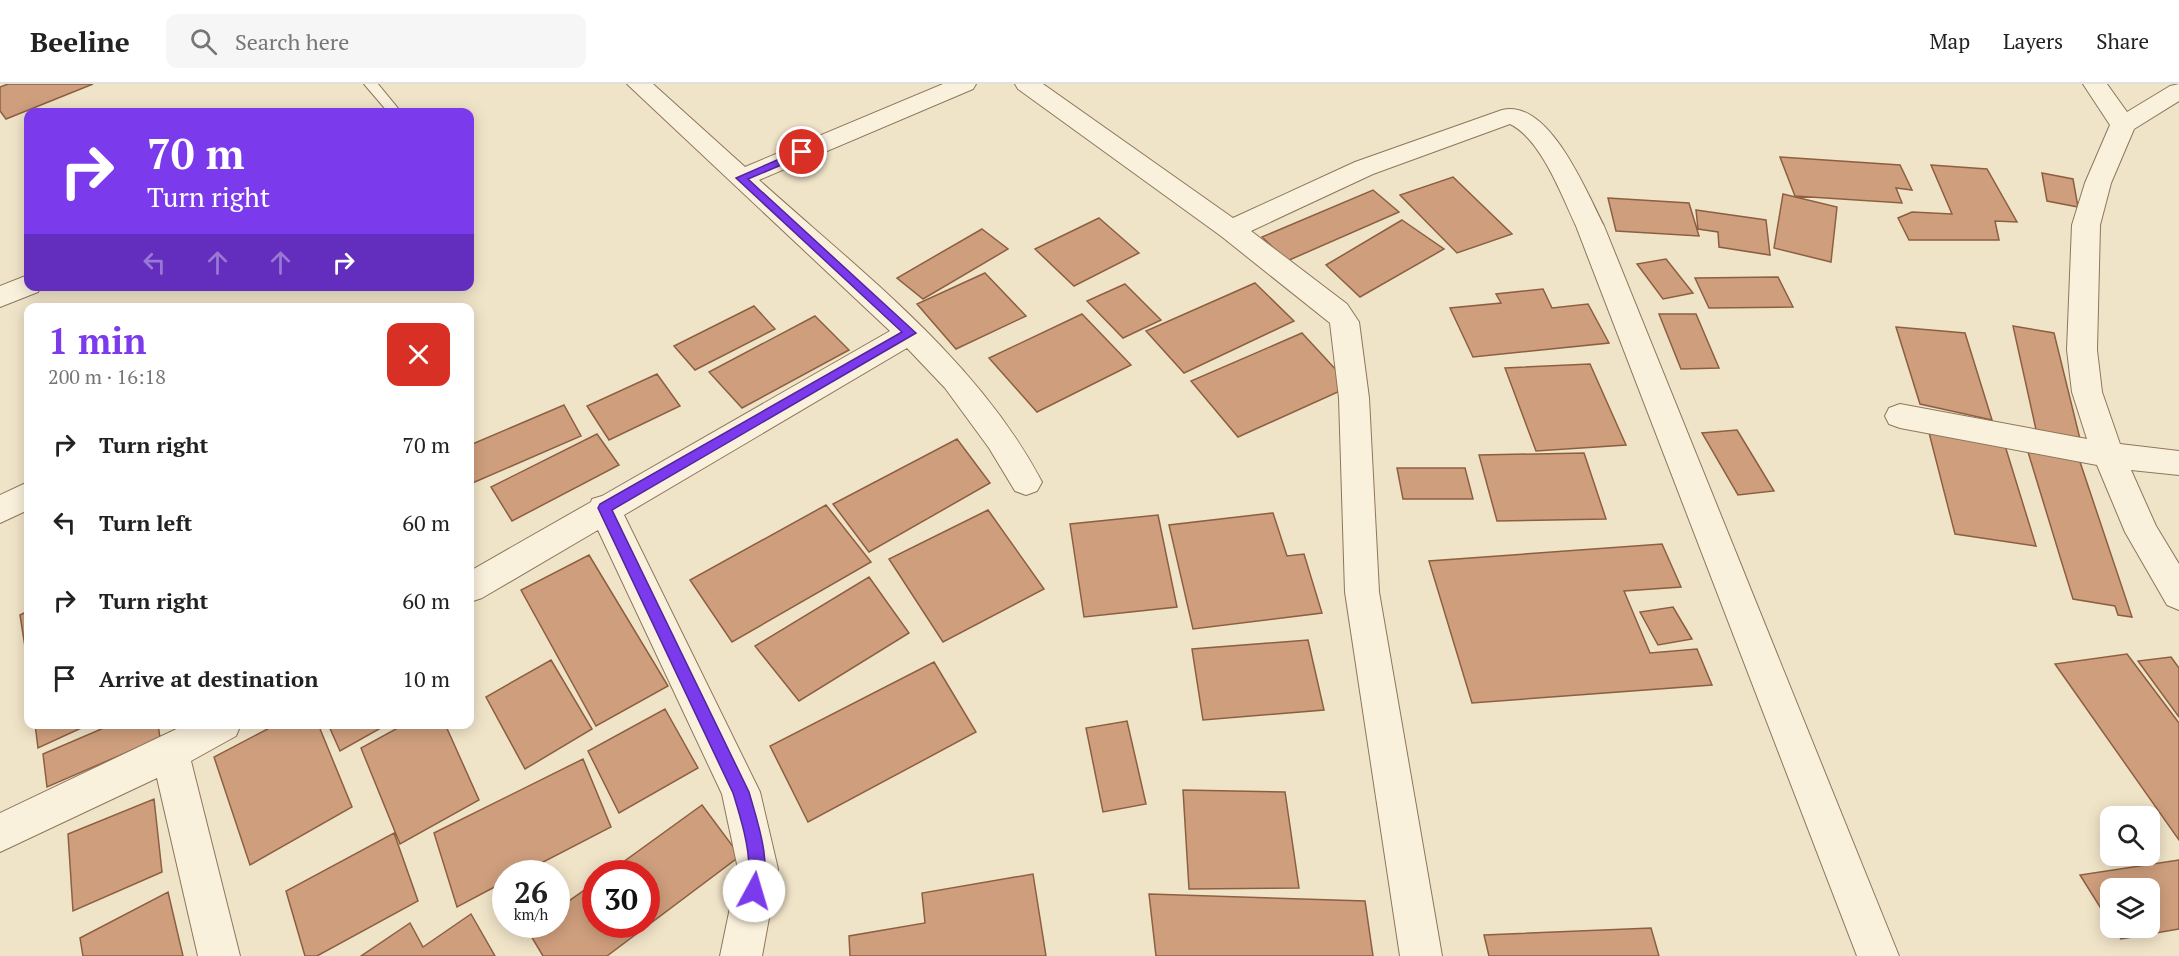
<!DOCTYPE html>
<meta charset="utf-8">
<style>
body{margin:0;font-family:"PT Serif",serif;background:#f6f6f6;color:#222;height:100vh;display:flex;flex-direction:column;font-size:22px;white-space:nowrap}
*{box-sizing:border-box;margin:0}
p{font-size:20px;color:#767676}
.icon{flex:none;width:33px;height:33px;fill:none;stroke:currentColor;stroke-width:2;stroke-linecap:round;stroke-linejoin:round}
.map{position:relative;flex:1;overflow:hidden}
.panel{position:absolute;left:24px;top:219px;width:450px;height:426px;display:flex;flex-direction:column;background:#fff;border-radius:12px;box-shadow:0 3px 15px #0003}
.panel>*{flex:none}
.guide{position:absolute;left:24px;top:24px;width:450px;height:183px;border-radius:12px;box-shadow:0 3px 15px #0003;background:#7c3aed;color:#fff;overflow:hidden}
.tools{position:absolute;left:2100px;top:722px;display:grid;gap:12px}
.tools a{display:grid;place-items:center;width:60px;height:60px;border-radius:12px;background:#fff;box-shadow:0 3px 15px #0003;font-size:30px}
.speed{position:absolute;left:492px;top:776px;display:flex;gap:12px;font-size:30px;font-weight:700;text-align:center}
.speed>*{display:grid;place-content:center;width:78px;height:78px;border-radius:50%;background:#fff;box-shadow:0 3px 15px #0003;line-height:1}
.speed small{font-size:15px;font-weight:400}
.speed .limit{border:9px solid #d22;background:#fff;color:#111}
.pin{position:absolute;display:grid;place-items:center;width:51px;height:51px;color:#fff;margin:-26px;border:3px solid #fff;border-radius:50%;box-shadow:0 2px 6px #0007}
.me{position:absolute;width:66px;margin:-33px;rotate:6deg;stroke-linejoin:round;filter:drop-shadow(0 0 4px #0008)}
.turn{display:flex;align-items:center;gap:21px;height:126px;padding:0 24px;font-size:27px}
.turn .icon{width:78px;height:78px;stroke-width:2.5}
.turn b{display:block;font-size:42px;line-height:51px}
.lanes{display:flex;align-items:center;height:57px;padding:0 24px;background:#0003;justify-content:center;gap:30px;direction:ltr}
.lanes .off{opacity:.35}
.round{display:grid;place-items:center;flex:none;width:63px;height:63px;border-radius:12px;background:#f6f6f6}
.summary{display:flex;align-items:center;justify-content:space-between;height:102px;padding:0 24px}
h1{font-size:36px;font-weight:600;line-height:45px;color:#7c3aed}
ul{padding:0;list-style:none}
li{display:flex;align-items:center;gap:18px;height:78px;padding:0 24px}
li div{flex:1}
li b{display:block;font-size:22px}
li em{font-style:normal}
header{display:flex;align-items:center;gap:36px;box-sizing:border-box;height:84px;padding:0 30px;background:#fff;border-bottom:2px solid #e0e0e0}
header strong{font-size:28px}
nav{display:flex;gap:33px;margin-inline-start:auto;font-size:21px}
.search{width:420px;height:54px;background:#f6f6f6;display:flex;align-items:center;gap:15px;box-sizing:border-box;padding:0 21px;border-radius:12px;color:#767676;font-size:22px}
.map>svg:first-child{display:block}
.building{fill:#cf9f7d;stroke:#8d5f41;stroke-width:1.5}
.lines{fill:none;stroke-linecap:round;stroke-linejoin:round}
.service-casing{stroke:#8d765c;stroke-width:2}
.minor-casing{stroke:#8d765c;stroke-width:2}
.service{fill:#faf1dc;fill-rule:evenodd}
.minor{fill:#faf1dc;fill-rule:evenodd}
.route{fill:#7c3aed;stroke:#51269a;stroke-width:1.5}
</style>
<header>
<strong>Beeline</strong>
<div class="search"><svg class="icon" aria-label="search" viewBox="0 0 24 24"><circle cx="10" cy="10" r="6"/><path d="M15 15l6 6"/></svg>Search here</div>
<nav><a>Map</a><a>Layers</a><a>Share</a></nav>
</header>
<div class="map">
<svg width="2179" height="872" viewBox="0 0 2179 872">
<rect width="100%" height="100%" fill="#f0e4c8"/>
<path class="building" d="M8 0H93L6 35 0 27V3Z
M1780 73 1900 81 1912 106 1896 104 1902 119 1795 112Z
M1931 81 1987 85 2017 138 1995 137 1999 156H1909L1898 134 1912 128 1952 130Z
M2042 89 2073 95 2078 123 2047 117Z
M1453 93 1512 150 1457 169 1400 111Z
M1373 106 1399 128 1287 177 1262 153Z
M1783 110 1837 123 1831 178 1774 164Z
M1608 114 1689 119 1699 152 1616 147Z
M1696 126 1766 136 1770 171 1719 163 1718 148 1698 145Z
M1099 134 1139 169 1074 202 1035 165Z
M1402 136 1444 165 1360 213 1326 181Z
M982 145 1008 165 923 215 897 194Z
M1666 175 1693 209 1663 215 1637 180Z
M985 189 1026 232 956 265 917 220Z
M1778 193 1793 223 1709 224 1695 194Z
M1255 199 1294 237 1184 289 1146 247Z
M1125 200 1161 236 1123 254 1087 217Z
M1543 205 1552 224 1588 220 1609 259 1473 273 1450 224 1501 219 1496 210Z
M754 222 775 245 695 286 674 262Z
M1082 230 1131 281 1037 328 989 274Z
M1659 230H1696L1719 284 1681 285Z
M815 232 849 266 742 324 709 288Z
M2013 242 2054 249 2081 359 2037 350Z
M1896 243 1965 249 1992 336 1920 320Z
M1302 249 1351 302 1238 353 1191 297Z
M1590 280 1626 361 1536 367 1505 284Z
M657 290 680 322 609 356 587 322Z
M564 321 581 352 470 400V361Z
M1927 341 2002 352 2036 462 1955 450Z
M1737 346 1774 407 1738 411 1702 349Z
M597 350 619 381 512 437 491 403Z
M957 355 990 399 869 468 833 420Z
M2028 368 2079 375 2132 533 2118 531 2115 522 2073 515Z
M1584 369 1606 435 1497 437 1479 371Z
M1397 384H1465L1473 415H1403Z
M826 421 871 478 732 558 690 496Z
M988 426 1044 505 943 558 889 475Z
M1273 429 1287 472 1304 470 1322 529 1193 545 1169 441Z
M1158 431 1177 523 1084 533 1070 440Z
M1662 460 1681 503 1624 507 1650 569 1697 565 1712 601 1472 619 1429 477Z
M589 471 668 602 596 642 521 506Z
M869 493 909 549 799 617 755 562Z
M1673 523 1692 555 1658 561 1640 528Z
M28 527V582L20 531Z
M1308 556 1324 626 1203 636 1192 565Z
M2127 570 2179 639V756L2055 580Z
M2171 573 2179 584V633L2138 577Z
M551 576 592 645 525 685 486 613Z
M934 578 976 648 808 738 770 662Z
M665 625 698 684 619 729 588 667Z
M1127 637 1146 720 1103 728 1086 644Z
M35 640H90L38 664Z
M113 640H158L160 654 47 703 43 670Z
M277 640H318L352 723 250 781 214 673Z
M328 640H388L340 667Z
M405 640H445L479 716 400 760 361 664Z
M583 675 611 743 522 789H506V797L457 823 434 749Z
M1183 706 1285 708 1299 804 1189 805Z
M154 715 162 788 73 827 68 750Z
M702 721 740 772 607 872H543L528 847 537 840H556V826L596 798V840H646V789H608Z
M394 749 418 817 317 872H305L286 807Z
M2179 776V845L2121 855 2113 843H2150V804H2110V839L2080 791Z
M1033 790 1046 872H850L849 852 925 839 922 809Z
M168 808 183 872H83L80 854Z
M1149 810 1365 817 1373 872H1156Z
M471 830 495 872H361L410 839 423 863Z
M1651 844 1659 872H1489L1484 851Z"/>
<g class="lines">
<defs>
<path id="service" d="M364 0H378L401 28H388Z"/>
<path id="minor" d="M627 0H653L745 83 943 0H976L973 5 759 96C860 187 978 276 1042 398L1037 407 1026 411 1015 407 989 364 945 304 907 264 624 431 760 708 778 785 762 872H720L738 785 722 710 598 446 482 514 470 518V487L591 418 592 415 602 412 890 247Z
M1015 0H1043L1233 134 1355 78 1502 26C1549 14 1587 109 1604 142L1899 872H1857L1576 142C1562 112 1541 55 1510 40L1373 90 1251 147 1347 220 1359 238 1369 314 1379 508 1442 872H1400L1345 508 1339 314 1330 239 1221 152 1018 5Z
M2083 0H2107L2127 28 2170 2 2179 0V17L2134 45 2111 99 2100 141 2097 266 2102 308 2120 360 2179 367V391L2131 386 2156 442 2179 480V526L2167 521 2125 448 2097 381 1900 344 1889 340 1885 332 1889 324 1900 320 2087 355 2072 308 2067 266 2072 141 2085 99 2110 41Z
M28 191V202H41L38 208 0 223V202Z
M28 398V426L0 439V411Z
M187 640H241L236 652 191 677 240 872H198L157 694 0 768V729Z"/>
</defs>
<use href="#service" class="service-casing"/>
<use href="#minor" class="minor-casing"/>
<use href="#service" class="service"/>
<use href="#minor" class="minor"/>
</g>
<path class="route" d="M802 65 805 66V71L748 95 916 249 612 426 749 708C758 740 773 780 760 813L754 815 748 813C744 803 750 795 749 785 749 760 740 732 733 709L598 424 600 420 902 248 736 94Z"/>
</svg>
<div class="tools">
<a><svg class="icon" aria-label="search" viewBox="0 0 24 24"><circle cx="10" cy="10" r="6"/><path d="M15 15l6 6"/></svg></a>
<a><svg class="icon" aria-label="layers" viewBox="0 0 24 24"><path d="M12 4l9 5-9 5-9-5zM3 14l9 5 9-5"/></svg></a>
</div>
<div class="speed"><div>26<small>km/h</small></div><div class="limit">30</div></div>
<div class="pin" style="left:802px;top:68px;background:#d93025"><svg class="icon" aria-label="arrive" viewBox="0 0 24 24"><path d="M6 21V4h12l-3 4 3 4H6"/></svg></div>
<svg class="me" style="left:754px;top:807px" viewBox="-20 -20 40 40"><circle r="19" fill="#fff"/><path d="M0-13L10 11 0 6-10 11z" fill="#7c3aed"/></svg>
<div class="guide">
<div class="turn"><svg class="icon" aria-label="right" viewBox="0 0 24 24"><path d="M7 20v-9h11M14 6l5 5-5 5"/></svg><div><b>70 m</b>Turn right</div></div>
<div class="lanes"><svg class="icon off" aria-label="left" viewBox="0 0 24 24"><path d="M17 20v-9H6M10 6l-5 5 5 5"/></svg><svg class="icon off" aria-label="ahead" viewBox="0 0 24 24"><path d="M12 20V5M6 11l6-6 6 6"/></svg><svg class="icon off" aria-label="ahead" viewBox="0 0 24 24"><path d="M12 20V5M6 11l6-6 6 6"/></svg><svg class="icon" aria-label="right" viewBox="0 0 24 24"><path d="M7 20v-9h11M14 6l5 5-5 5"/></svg></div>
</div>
<section class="panel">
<div class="summary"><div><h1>1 min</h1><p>200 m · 16:18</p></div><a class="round" style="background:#d93025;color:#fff"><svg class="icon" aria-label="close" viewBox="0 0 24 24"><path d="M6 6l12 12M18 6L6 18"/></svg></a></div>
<ul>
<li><svg class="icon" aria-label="right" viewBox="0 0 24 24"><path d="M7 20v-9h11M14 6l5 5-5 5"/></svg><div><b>Turn right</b></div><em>70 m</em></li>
<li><svg class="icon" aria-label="left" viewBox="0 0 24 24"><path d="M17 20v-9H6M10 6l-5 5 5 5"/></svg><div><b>Turn left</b></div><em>60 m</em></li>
<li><svg class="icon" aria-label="right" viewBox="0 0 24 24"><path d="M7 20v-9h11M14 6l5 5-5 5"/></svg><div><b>Turn right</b></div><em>60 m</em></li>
<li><svg class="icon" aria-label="arrive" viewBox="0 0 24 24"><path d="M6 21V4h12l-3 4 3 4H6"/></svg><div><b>Arrive at destination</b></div><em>10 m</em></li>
</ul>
</section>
</div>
